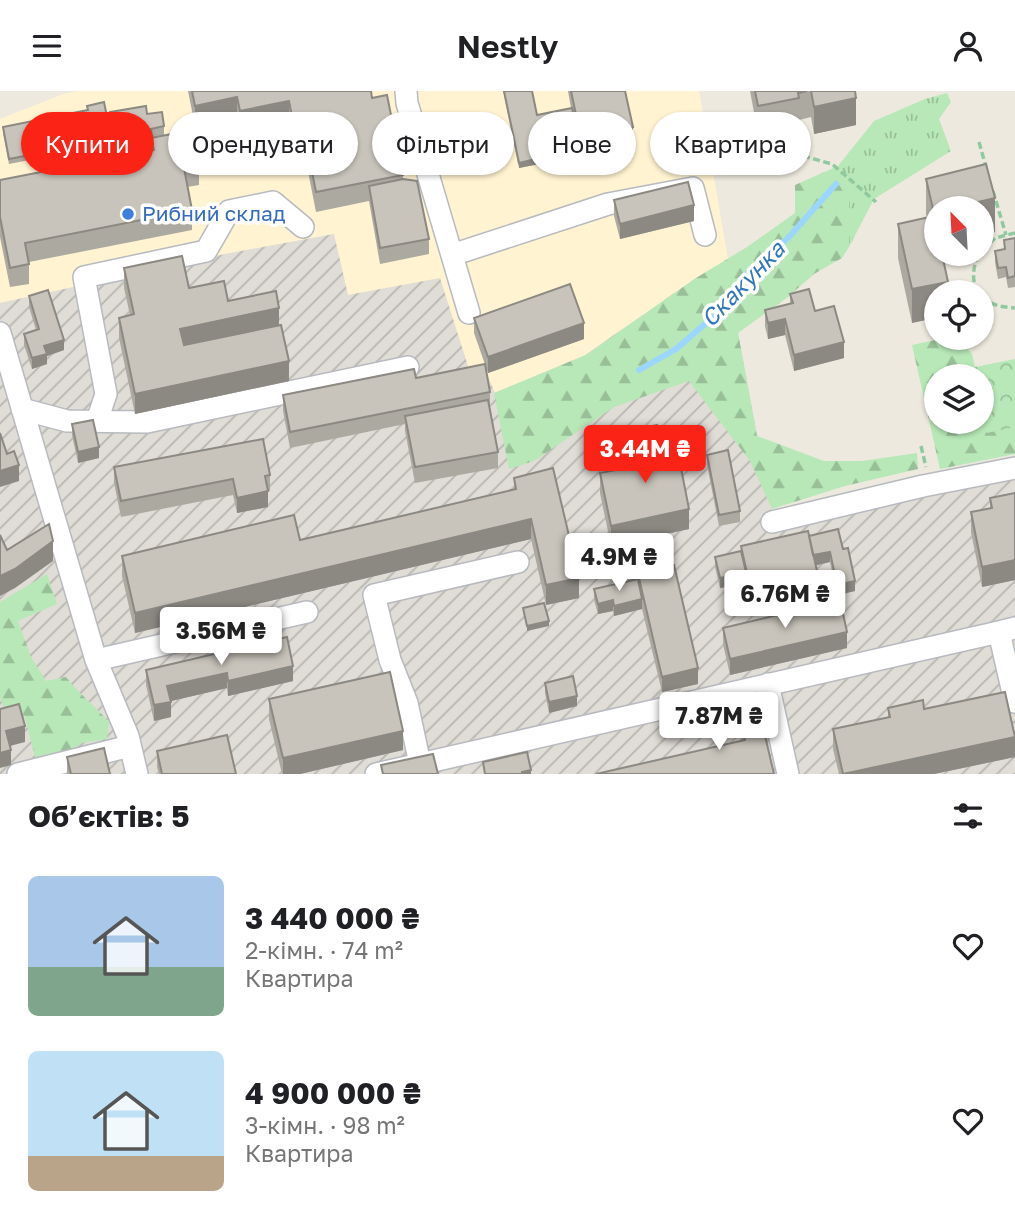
<!DOCTYPE html>
<html lang="uk">
<head>
<meta charset="utf-8">
<style>
	body { margin:0; font-family:"Golos Text",sans-serif; background:#f2f2f2; color:#202124; height:100vh; display:flex; flex-direction:column; font-size:26px; white-space:nowrap }
	* { box-sizing:border-box; margin:0 }
	p { font-size:23px; color:#757577 }
	.icon { flex:none; width:38px; height:38px; fill:none; stroke:currentColor; stroke-width:2; stroke-linecap:round; stroke-linejoin:round }
	.map { position:relative; height:683px; overflow:hidden }
	.side { display:flex; flex-direction:column; background:#fff; flex:1 }
	.side>* { flex:none }
	.banner { position:absolute; left:21px; top:21px; width:973px; height:63px; display:flex; gap:14px }
	.needle { width:46px; rotate:336deg }
	.tools { position:absolute; left:924px; top:105px; display:grid; gap:14px }
	.tools a { display:grid; place-items:center; width:70px; height:70px; border-radius:50%; background:#fff; box-shadow:0 2px 5px #0004; font-size:35px }
	.price { position:absolute; translate:-50% -60px; padding:0 16px; border-radius:7px; background:#fff; color:#222; font-size:23px; line-height:46px; filter:drop-shadow(0 2px 4px #0008) }
	.price::after { content:''; position:absolute; left:50%; top:42px; width:21px; height:16px; margin-left:-10px; background:inherit; clip-path:polygon(0 0,100% 0,50% 100%) }
	.price.current { background:#fb2316; color:#fff }
	ul { padding:0; list-style:none }
	li { display:flex; align-items:center; gap:21px; height:175px; padding:0 28px }
	li span { display:grid; place-items:center; flex:none; width:196px; height:140px; border-radius:10px; color:#555 }
	li>.icon { margin-inline-start:auto }
	span .icon { width:84px; height:84px; fill:#fffc; stroke-width:1 }
	li b { font-size:30px }
	h2 { display:flex; justify-content:space-between; align-items:center; height:84px; padding:0 28px; font-size:30px }
	.pill { padding:0 24px; border-radius:32px; background:#fff; box-shadow:0 2px 5px #0004; font-size:24px; line-height:63px }
	.pill.current { background:#fb2316; color:#fff }
	header { display:flex; justify-content:space-between; align-items:center; height:91px; padding:0 28px; background:#fff; font-size:32px; font-weight:600 }
	.map>svg:first-child { display:block }
</style>
</head>
<body>
<header><svg class="icon" aria-label="menu" viewBox="0 0 24 24"><path d="M4 6h16M4 12h16M4 18h16"/></svg>Nestly<svg class="icon" aria-label="person" viewBox="0 0 24 24"><circle cx="12" cy="8" r="4"/><path d="M4 21q1-7 8-7t8 7"/></svg></header>
<div class="map">
<svg width="1015" height="683" viewBox="0 0 1015 683">
	<defs>
		<pattern id="industrial-furrows" width="10" height="10" patternUnits="userSpaceOnUse" patternTransform="scale(1.75)"><rect width="10" height="10" fill="#e0dcd6"/><path d="M-1 1l2-2M0 10L10 0M9 11l2-2" fill="none" stroke="#b8b6b1"/></pattern>
		<pattern id="grass-tufts" width="24" height="20" patternUnits="userSpaceOnUse" patternTransform="scale(1.75)"><rect width="24" height="20" fill="#b8e8b7"/><path d="M3 7l-1-3M5 7V3M7 7l1-3M15 17l-1-3M17 17v-4M19 17l1-3" fill="none" stroke="#98bf98"/></pattern>
		<pattern id="forest-firs" width="22" height="20" patternUnits="userSpaceOnUse" patternTransform="scale(1.75)"><rect width="22" height="20" fill="#b8e8b7"/><path d="M5 1l3.5 6h-7zM16 11l3.5 6h-7z" fill="#98bf98"/></pattern>
		<pattern id="park-crowns" width="20" height="18" patternUnits="userSpaceOnUse" patternTransform="scale(1.75)"><rect width="20" height="18" fill="#b8e8b7"/><path d="M2 6a3 3 0 1 1 6 0M12 15a3 3 0 1 1 6 0" fill="none" stroke="#98bf98"/></pattern>
	</defs>
	<rect width="100%" height="100%" fill="#ede9de"/>
	<path fill="#fff3d1" d="M78 0H699L728 168 696 187 585 265 494 302 469 278 348 204 333 143 225 163 0 212V28L63 3Z"/>
	<path fill="url(#industrial-furrows)" d="M334 143 348 204 440 187 469 278 488 286 495 302 585 264 696 187 738 242 773 429 1015 374V683H0V212L225 163Z"/>
	<path fill="url(#grass-tufts)" d="M947 2 951 11 939 28 951 60 874 108 849 156V96L838 75 874 30 925 8Z"/>
	<path fill="url(#forest-firs)" d="M838 75 849 96V156L842 167 814 183 788 206 738 242 757 345 824 370H862L917 362 918 378 845 395 772 418 750 370 689 290 614 316 534 370 509 378 494 302 586 264 696 187 747 156 795 122V94Z
		M945 247H958L972 263 977 285H936V331H982V309L987 341 1015 336V363L940 378 912 254Z
		M47 483 57 513 18 530 31 566 46 590 66 586C78 602 95 615 109 631L107 648 82 652 64 665 35 666 24 623H6L0 606V511Z"/>
	<path fill="url(#park-crowns)" d="M1015 268V336L987 342 982 312V285H977L975 276Z"/>
	<g fill="none" stroke-linecap="round" stroke-linejoin="round">
		<path stroke="#9cd6ff" stroke-width="6" d="M639 279 676 258 713 226 751 178 788 147 836 93"/>
		<defs>
			<path id="minor" d="M406 0 407 12 469 222
				M452 164 608 113 693 97 705 144
				M0 242 96 569
				M22 318 67 330 147 331 408 276
				M97 330 106 303 84 186 206 160 229 120 273 111 303 136
				M772 431 923 395 1015 377
				M1015 537 999 541 1015 611
				M768 593 788 683
				M420 673 407 612 390 569 374 504 518 471
				M18 683 130 655
				M137 683 128 645 96 569 307 521
				M376 683 999 541"/>
		</defs>
		<use href="#minor" stroke="#b7babf" stroke-width="24"/>
		<path stroke="#90c99f" stroke-width="3.5" stroke-dasharray="7 3.5" stroke-linecap="butt" d="M979 51 986 76
			M803 65 832 73 876 111
			M993 100 1006 144
			M982 159 995 147 1015 142
			M978 201C971 189 973 175 979 163
			M982 206C992 215 1003 216 1015 217
			M921 355 926 376"/>
		<use href="#minor" stroke="#fff" stroke-width="21"/>
	</g>
	<path fill="#aca9a1" d="M188 0H371L372 7 403 84V88L429 148V163L380 173 369 110 316 121 305 65 296 66 289 30 240 40 237 26 195 35Z
		M503 0H532L537 24 571 17 568 0H625L633 51 581 63 576 42 540 50 544 72 519 77Z
		M750 0H855L856 34 814 43 811 26 799 29V34L758 43Z
		M87 15 108 31V37L95 39 101 69 151 59V58L115 63 110 31V21L147 23 164 35V44L199 74V94L187 96 192 119V139L29 171V193L10 196 0 146V89L53 79 50 65 9 73 3 42V36L87 19Z
		M926 88 995 141 936 117V163L948 201 912 232 898 167V133L927 127 926 122Z
		M614 109 694 130 620 148 614 125Z
		M1015 147V196L1008 197 1006 186 998 188 995 171V160L1004 158V149Z
		M124 177 228 210 279 235 289 290 135 323 119 247V227L130 224 124 197Z
		M790 203 815 220 844 267 794 280 785 244 768 248 765 235V219L790 213Z
		M29 205 64 259 47 265V273L32 278 24 254V243L36 239 29 216Z
		M474 227 584 248 488 282 474 242Z
		M416 287 490 301V316L498 361V377L415 392 405 340V333L290 357 283 320V304Z
		M72 333 99 367 78 372 72 344Z
		M640 338 665 370 689 438 611 455 600 402V382L643 373 640 358Z
		M707 364 740 420V431L719 435 707 374Z
		M114 376 270 384V400H268V416L237 422 233 404 121 426 114 392Z
		M514 387 579 507 546 514 531 448 135 542 122 485V465L300 449 514 398Z
		M1015 402V489L982 496 971 441V421L990 417V407Z
		M809 445 843 458 855 500 837 504 830 471 815 475 817 496 750 511 746 492 720 497 715 476V466L741 460V455Z
		M638 483 698 593 662 601 642 518 614 525 613 520 598 523 594 509V498L638 488Z
		M723 537 847 557 730 584 723 553Z
		M287 546 293 590 228 605 227 597 171 610V626L154 630 146 594V579Z
		M545 592 577 615 549 622 545 602Z
		M736 607 774 683 741 650 736 627Z
		M269 608 403 659 300 683H282L269 628Z
		M888 617 924 618 1015 666 934 683H839L833 658V638L888 627Z
		M157 660 236 683H159L157 676Z
		M67 666 110 683H67Z"/>
	<path fill="#8c8983" d="M237 6V26L195 35V15Z
		M856 7V34L814 43V16Z
		M289 10V30L240 40V20Z
		M633 36V51L581 63V47Z
		M577 37V42L539 50V45Z
		M544 66V72L519 77V72Z
		M995 107V141L982 144V117H953Z
		M694 114V130L620 148V133Z
		M948 191V201H936V227L912 232V198Z
		M279 217V237L180 258V238Z
		M785 228V244L768 248V232Z
		M584 232V248L488 282V266Z
		M64 249V259L47 265V273L32 278V267L44 255Z
		M844 251V267L794 280V264Z
		M289 270V290L135 323V303Z
		M99 356V367L78 372V361Z
		M19 374V390L0 396V380Z
		M268 400V416L237 422V407Z
		M689 418V438L611 455V435Z
		M531 428V448L135 542V522Z
		M53 450V470L15 497 0 505V485Z
		M830 461V471L812 475V465Z
		M1015 469V489L982 496V476Z
		M817 480V496L750 511V495Z
		M746 481V492L720 497V487Z
		M579 487V507L546 514V494Z
		M855 490V500L837 504V494Z
		M642 508V518L614 525V515Z
		M613 509V520L598 523V513Z
		M549 530V535L527 540V535Z
		M847 541V557L730 584V568Z
		M293 575V590L228 605V590Z
		M698 577V593L662 601V586Z
		M227 582V597L167 611V595Z
		M577 605V615L549 622V611Z
		M171 611V626L154 630V614Z
		M25 635V651L6 656V640Z
		M403 640V659L300 683H283V667Z
		M1015 646V666L934 683H843Z
		M11 659V674L0 677V662Z
		M531 679V683H522V681Z"/>
	<path fill="#c8c4bb" stroke="#8c8983" stroke-width="2" d="M192 0H371L372 7 387 4 403 84 316 101 305 45 296 46 289 10 240 20 237 6 195 15Z
		M504 0H532L537 24 572 17 577 37 539 45 544 66 519 72Z
		M571 0H625L633 36 581 47Z
		M755 0H807L798 2 799 7 758 15Z
		M811 0H855L856 7 814 16Z
		M104 11 108 31 94 34 101 67 54 77 50 60 9 68 3 36 88 19 87 15Z
		M146 15 147 23 162 21 164 35 151 38 152 47 115 53 110 21Z
		M192 39 199 74 184 77 192 119 25 152 29 173 10 177 0 126V89L154 59 151 47Z
		M986 73 995 107 953 117H936V122H934L926 88Z
		M403 88 417 90 429 148 380 157 369 95Z
		M688 91 694 114 620 133 614 109Z
		M934 125 936 135V163H942L948 191 912 198 898 133Z
		M1015 147V185L1008 187 1006 176 998 177 995 160 1005 158 1004 149Z
		M182 165 189 197 224 190 228 210 276 200 279 217 180 238 184 254 281 234 289 270 135 303 119 227 134 223 124 177Z
		M570 193 584 232 488 266 474 227Z
		M809 198 815 220 834 215 844 251 794 264 785 228 768 232 765 219 793 212 790 203Z
		M48 199 64 249 44 255 47 263 32 267 24 243 39 238 29 205Z
		M485 273 490 301 290 341 283 304 414 278 416 287Z
		M488 309 498 361 415 376 405 325Z
		M93 329 99 356 78 361 72 333Z
		M657 334 665 370 679 367 689 418 611 435 600 382 647 373 640 338Z
		M0 342 7 363 14 360 19 374 0 380Z
		M263 348 270 384 265 385 268 400 237 407 233 388 121 410 114 376Z
		M728 359 740 420 719 424 707 364Z
		M553 377 579 487 546 494 531 428 135 522 122 465 294 424 300 449 516 398 514 387Z
		M1015 402V469L982 476 971 421 992 417 990 407Z
		M49 433 53 450 15 478 0 485V444L7 459Z
		M838 438 843 458 848 457 855 490 837 494 830 461 813 464 809 445Z
		M808 440 817 480 750 495 741 455Z
		M741 460 746 481 720 487 715 466Z
		M674 474 698 577 662 586 638 483Z
		M638 488 642 508 614 515 613 509 598 513 594 498Z
		M840 509 847 541 730 568 723 537Z
		M544 512 549 530 527 535 523 517Z
		M287 546 293 575 228 590 227 582 167 595 171 611 154 614 146 579Z
		M390 581 403 640 283 667 269 608Z
		M573 585 577 605 549 611 545 592Z
		M1005 601 1015 646 843 683 833 638 890 626 888 617 923 609 924 618Z
		M755 602 774 683H596L745 649 736 607Z
		M19 613 25 635 6 640 11 659 0 662V618Z
		M227 644 236 683H162L157 660Z
		M104 657 110 683H71L67 666Z
		M527 661 531 679 522 681V683H485L483 671Z
		M433 663 438 683H383L381 674Z"/>
	<circle fill="#3f7fe0" stroke="#fff" stroke-width="2.5" cx="128" cy="123" r="7"/>
	<g text-anchor="middle" stroke-width="7" stroke-linejoin="round" paint-order="stroke">
		<g font-size="21" fill="#366cbe" stroke="#fff" text-anchor="start">
			<text x="142" y="130">Рибний склад</text>
		</g>
		<g font-size="23" font-style="italic" fill="#3076bb" stroke="#fff">
			<text transform="translate(743 193) rotate(-46)" y="8">Скакунка</text>
		</g>
	</g>
</svg>
<div class="tools">
<a><svg class="needle" viewBox="-14 -14 28 28"><path d="M0-13l5 13h-10z" fill="#e53935"/><path d="M0 13l5-13h-10z" fill="#757577"/></svg></a>
<a><svg class="icon" aria-label="locate" viewBox="0 0 24 24"><circle cx="12" cy="12" r="6"/><path d="M12 2v4M12 18v4M2 12h4M18 12h4"/></svg></a>
<a><svg class="icon" aria-label="layers" viewBox="0 0 24 24"><path d="M12 4l9 5-9 5-9-5zM3 14l9 5 9-5"/></svg></a>
</div>
<b class="price current" style="left:645px;top:394px">3.44M ₴</b>
<b class="price" style="left:619px;top:502px">4.9M ₴</b>
<b class="price" style="left:785px;top:539px">6.76M ₴</b>
<b class="price" style="left:221px;top:576px">3.56M ₴</b>
<b class="price" style="left:719px;top:661px">7.87M ₴</b>
<div class="banner">
<a class="pill current">Купити</a>
<a class="pill">Орендувати</a>
<a class="pill">Фільтри</a>
<a class="pill">Нове</a>
<a class="pill">Квартира</a>
</div>
</div>
<section class="side">
<h2>Об’єктів: 5<svg class="icon" aria-label="filters" viewBox="0 0 24 24"><path d="M4 7h16M4 17h16"/><circle cx="9" cy="7" r="2"/><circle cx="15" cy="17" r="2"/></svg></h2>
<ul>
<li><span style="background:linear-gradient(#a9c7e8 65%,#7fa58c 0)"><svg class="icon" aria-label="home" viewBox="0 0 24 24"><path d="M3 11l9-7 9 7M6 9v11h12V9"/></svg></span><div><b>3 440 000 ₴</b><p>2-кімн. · 74 m²</p><p>Квартира</p></div><svg class="icon" aria-label="heart" viewBox="0 0 24 24"><path d="M12 20l-8-8c-3-5 5-10 8-4 3-6 11-1 8 4z"/></svg></li>
<li><span style="background:linear-gradient(#bfe0f5 75%,#b9a48a 0)"><svg class="icon" aria-label="home" viewBox="0 0 24 24"><path d="M3 11l9-7 9 7M6 9v11h12V9"/></svg></span><div><b>4 900 000 ₴</b><p>3-кімн. · 98 m²</p><p>Квартира</p></div><svg class="icon" aria-label="heart" viewBox="0 0 24 24"><path d="M12 20l-8-8c-3-5 5-10 8-4 3-6 11-1 8 4z"/></svg></li>
</ul>
</section>
</body>
</html>
